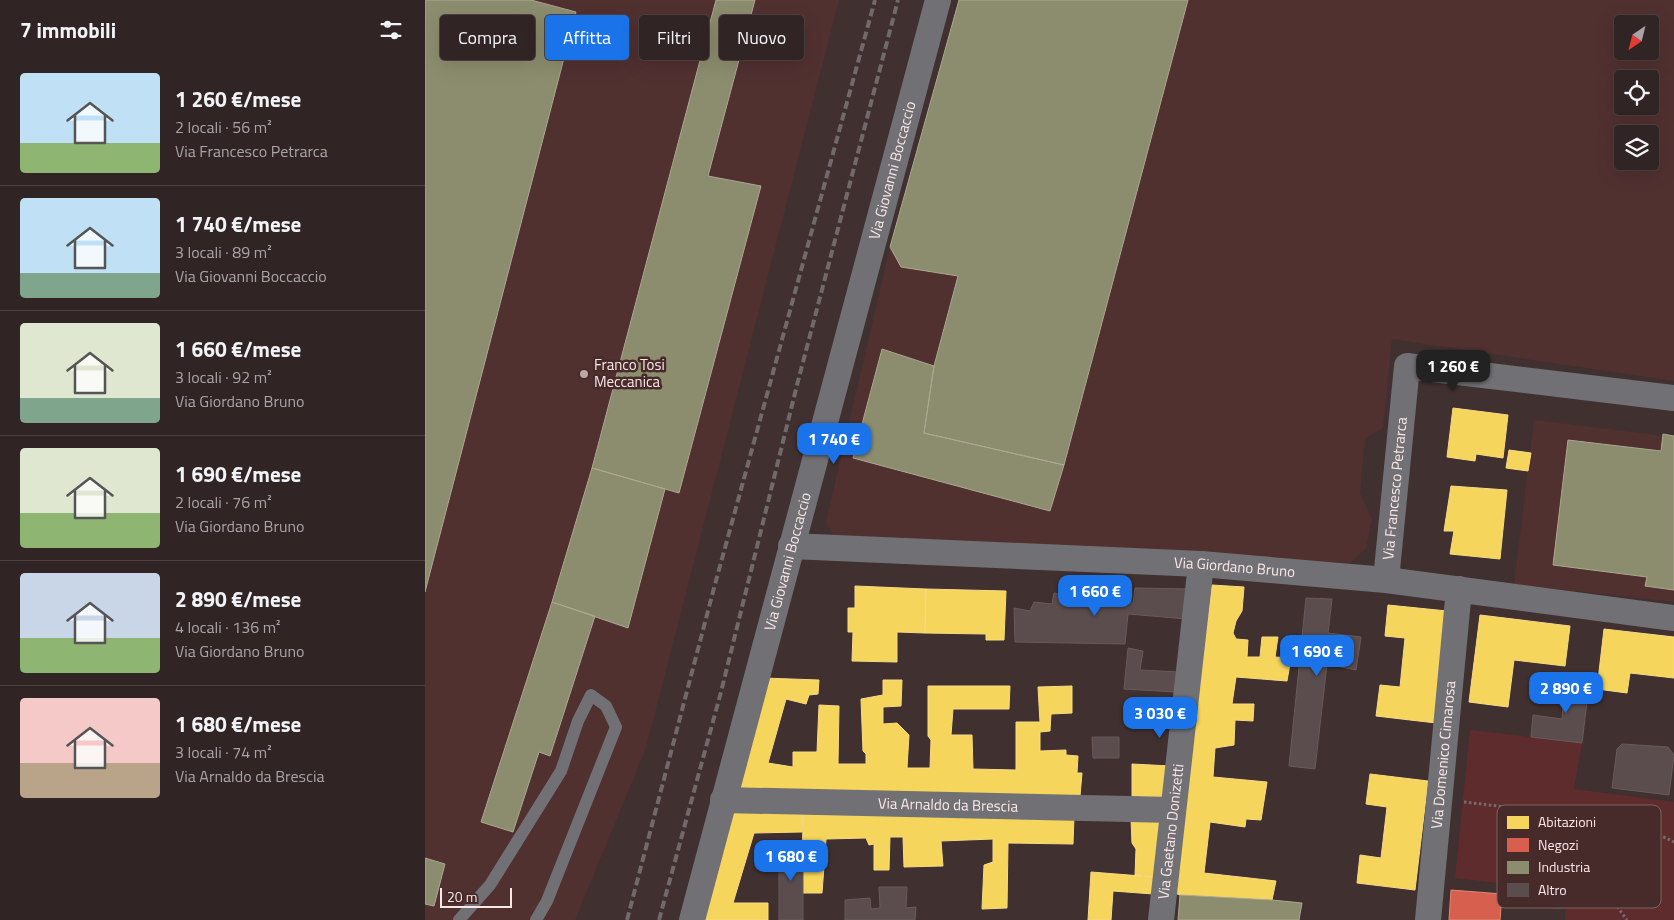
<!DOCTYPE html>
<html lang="it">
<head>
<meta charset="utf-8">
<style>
	body { margin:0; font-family:"Titillium Web",sans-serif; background:#3d3031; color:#f1f3f6; height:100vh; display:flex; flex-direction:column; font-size:19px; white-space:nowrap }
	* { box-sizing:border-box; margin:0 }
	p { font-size:16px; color:#a8a4a6 }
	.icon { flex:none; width:28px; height:28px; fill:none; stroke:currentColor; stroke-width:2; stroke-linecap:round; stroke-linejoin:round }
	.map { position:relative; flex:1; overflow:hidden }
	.side { display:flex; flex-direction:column; background:#312424; width:425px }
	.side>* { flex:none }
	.hud { position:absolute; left:15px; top:15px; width:475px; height:45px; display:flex; gap:10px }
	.needle { width:32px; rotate:215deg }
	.controls { position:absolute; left:1189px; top:15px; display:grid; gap:10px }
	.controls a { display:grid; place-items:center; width:45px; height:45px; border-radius:5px; background:#312424; box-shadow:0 5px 20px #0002,0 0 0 1px #4c4141; font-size:25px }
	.scale { position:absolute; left:15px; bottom:12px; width:72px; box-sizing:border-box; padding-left:5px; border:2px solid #fbe7e6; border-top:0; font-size:14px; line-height:18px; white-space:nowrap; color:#fbe7e6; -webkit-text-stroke:4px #472a2a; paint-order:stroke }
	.price { position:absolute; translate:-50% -42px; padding:0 11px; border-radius:10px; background:#1a73e8; color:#fff; font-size:16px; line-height:32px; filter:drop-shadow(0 1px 2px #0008) }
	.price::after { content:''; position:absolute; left:50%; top:30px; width:15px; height:11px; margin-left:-8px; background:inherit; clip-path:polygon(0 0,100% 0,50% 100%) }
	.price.current { background:#222; color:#fff }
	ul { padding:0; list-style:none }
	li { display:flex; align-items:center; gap:15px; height:125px; padding:0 20px }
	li+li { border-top:1px solid #4c4141 }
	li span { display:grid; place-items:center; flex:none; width:140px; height:100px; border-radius:5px; color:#555 }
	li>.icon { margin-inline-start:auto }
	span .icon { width:60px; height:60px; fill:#fffc; stroke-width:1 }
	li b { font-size:21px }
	h2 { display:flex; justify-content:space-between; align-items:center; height:60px; padding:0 20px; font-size:21px }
	.tag { padding:0 18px; border-radius:5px; background:#312424; box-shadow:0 5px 20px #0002,0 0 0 1px #4c4141; font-size:18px; line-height:45px }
	.tag.current { background:#1a73e8; color:#fff }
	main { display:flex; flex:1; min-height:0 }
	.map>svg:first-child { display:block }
</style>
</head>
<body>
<main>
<section class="side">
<h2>7 immobili<svg class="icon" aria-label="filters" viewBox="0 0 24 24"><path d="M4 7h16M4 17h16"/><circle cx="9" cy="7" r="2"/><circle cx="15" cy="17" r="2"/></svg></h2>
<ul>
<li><span style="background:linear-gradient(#bfe0f5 70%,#8fb573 0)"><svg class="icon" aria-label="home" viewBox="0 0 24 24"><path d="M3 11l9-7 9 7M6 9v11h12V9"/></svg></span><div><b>1 260 €/mese</b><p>2 locali · 56 m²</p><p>Via Francesco Petrarca</p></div></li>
<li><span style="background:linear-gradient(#bfe0f5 75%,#7fa58c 0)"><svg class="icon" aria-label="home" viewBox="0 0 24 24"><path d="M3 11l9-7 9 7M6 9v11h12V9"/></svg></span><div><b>1 740 €/mese</b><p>3 locali · 89 m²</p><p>Via Giovanni Boccaccio</p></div></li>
<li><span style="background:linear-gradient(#dfe7d0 75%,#7fa58c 0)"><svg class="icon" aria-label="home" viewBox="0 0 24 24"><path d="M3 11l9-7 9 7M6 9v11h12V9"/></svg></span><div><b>1 660 €/mese</b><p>3 locali · 92 m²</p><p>Via Giordano Bruno</p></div></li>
<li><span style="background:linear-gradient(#dfe7d0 65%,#8fb573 0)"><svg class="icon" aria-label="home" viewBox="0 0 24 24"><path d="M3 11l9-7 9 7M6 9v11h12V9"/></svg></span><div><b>1 690 €/mese</b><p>2 locali · 76 m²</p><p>Via Giordano Bruno</p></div></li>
<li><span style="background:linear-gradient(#c9d6e8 65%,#8fb573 0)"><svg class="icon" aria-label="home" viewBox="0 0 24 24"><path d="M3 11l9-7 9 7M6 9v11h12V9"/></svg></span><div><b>2 890 €/mese</b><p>4 locali · 136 m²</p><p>Via Giordano Bruno</p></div></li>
<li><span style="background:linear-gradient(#f6c9c9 65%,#b9a48a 0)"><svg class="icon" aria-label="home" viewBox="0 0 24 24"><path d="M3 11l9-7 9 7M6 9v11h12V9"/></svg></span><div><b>1 680 €/mese</b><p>3 locali · 74 m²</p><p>Via Arnaldo da Brescia</p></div></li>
</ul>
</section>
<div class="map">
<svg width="1249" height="920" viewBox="0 0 1249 920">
	<rect width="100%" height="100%" fill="#413030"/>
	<path fill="#513030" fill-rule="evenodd" d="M0 0H414L221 748 150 920H0Z
		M534 0H1249V381L967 339 958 428 940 438 935 493 947 519 941 548 925 563 411 540 401 522 465 247ZM1198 24H1225V51H1198ZM1198 79H1225V106H1198ZM1198 134H1225V161H1198Z
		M1109 420 1249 437V602L1089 584Z"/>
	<path fill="#5f2c2d" d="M1045 730 1157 743 1149 789 1249 802V920H1140L1142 891 1030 878Z"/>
	<path fill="#f6d55c" stroke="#f8da85" d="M1028 408 1083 415 1078 458 1051 454 1050 461 1022 457Z
		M1084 450 1106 453 1103 471 1081 468Z
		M1026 486 1082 490 1075 559 1025 554 1029 531H1019Z
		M787 585 819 587 817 611 811 621 808 633 811 639 823 640 822 657H835L837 637H853L850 657 866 658 862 681 811 677 807 704H829L828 721 810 720 809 745 790 748 788 777 842 782 836 820 821 819 820 827 785 822 779 873 851 881 847 900 755 895 750 893Z
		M430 586 501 589 500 633 472 632V662L427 661 428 632H423V608H430Z
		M501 589 581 591 579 640H561V634L500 633Z
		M963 605 1022 611 1011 723 951 716 955 685 975 687 980 638 960 636Z
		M1055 615 1145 626 1140 666 1089 660 1083 707 1044 702Z
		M1179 629 1249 637V678L1205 673 1202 693 1172 689Z
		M338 678 394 680 393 694 384 695 381 704 361 699 343 763 368 767V752H392L394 705 414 706 413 764H441V754L438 751 436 699 458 695V680H477L476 706 458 707V724L472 723 484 735 482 768H505L506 740 503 736V686H585L584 709H528L526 735H547L548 769 591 770V722H615L613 687 647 686V713L626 714 625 731 615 732V751L641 750V755L653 756 652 773H657L655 796 309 788Z
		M707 764 746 766 740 797 707 796Z
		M945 774 1003 781 990 890 932 883 935 855 956 858 962 807 941 804Z
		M307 808 378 810 377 832 329 833 308 903H343V920H276Z
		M378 810 649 816 648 844 583 843 582 908 557 909 559 865 568 862V839L516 841 518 866 479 867 478 837H465L464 870H449V844L444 845 441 838 401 839 397 893H377Z
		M706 819H738L729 877 710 875 711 849 707 843Z
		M666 872 729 877 728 894 688 891 686 920H663Z"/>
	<path fill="#d6604d" stroke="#e1887b" d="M1026 890 1077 894 1075 920H1024Z"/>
	<path fill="#8c8c6e" stroke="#ada792" d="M0 0H106L151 12 0 592Z
		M291 0H330L283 176 336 186 254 493 167 468Z
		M534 0H763L639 465 499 433 509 366 533 276 476 267 465 247Z
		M457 349 509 366 499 433 639 465 625 511 428 458Z
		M1238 434 1249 436V590L1220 586 1222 577 1128 565 1143 440 1236 451Z
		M167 468 240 489 203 628 127 602Z
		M127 602 170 616 125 756 114 752 88 832 56 822Z
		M0 858 20 864 9 906 0 904Z
		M755 895 847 900 877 903 874 920H753Z"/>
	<path fill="#5b4d4d" stroke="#695b5a" d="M710 588 765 589 762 619 703 614 700 644 590 642 589 608 605 611 609 602 627 604 629 593 708 603Z
		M881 598 907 599 903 633 936 637 931 670 902 664 890 769 864 766Z
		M703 648 718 651 715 670 755 672 750 692 699 689Z
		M1141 673 1165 677 1157 743 1106 737 1108 715 1137 719Z
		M667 737H694V758H668Z
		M1197 744 1243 747 1249 755 1244 795 1187 788 1192 749Z
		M354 843H378V920H354Z
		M454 887H482L481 908 491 907 490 920H420V900L445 898 446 909 455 908Z
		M1117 889 1137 890 1136 908 1115 907Z"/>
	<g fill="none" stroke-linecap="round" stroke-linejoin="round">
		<path stroke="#716c6d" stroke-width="3" stroke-dasharray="2.5 2.5" stroke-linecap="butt" d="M1039 802 1081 807 1144 842 1202 920
			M1120 829 1192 814 1249 842"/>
		<path stroke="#717175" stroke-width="12" d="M34 920 65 885 136 771 153 721 166 695 181 706 191 727 122 901 111 920"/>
		<g stroke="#717175" stroke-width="26">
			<path id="s1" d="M366 546 776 564 961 580 1249 618"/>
			<path id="s2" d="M961 580 982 366 1249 398"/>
			<path id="s3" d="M298 800 748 810"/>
			<path id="s4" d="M267 920 513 0"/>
			<path id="s5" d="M736 920 776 564"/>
			<path id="s6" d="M1003 920 1034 589"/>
		</g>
		<path stroke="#716a6a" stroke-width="4" stroke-dasharray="8 4" stroke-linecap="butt" d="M202 920 289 588 450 0
			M234 920 296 692 372 385 473 0"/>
	</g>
	<circle fill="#baa7a6" stroke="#472a2a" stroke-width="2" cx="159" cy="374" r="5"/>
	<g text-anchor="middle" stroke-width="5" stroke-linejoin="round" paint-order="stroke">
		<g font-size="15" fill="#fbe7e6" stroke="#472a2a">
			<text dy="5" stroke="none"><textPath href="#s4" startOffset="776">Via Giovanni Boccaccio</textPath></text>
			<text dy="5" stroke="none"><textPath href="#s2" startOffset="92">Via Francesco Petrarca</textPath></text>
			<text dy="5" stroke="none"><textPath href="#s4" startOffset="371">Via Giovanni Boccaccio</textPath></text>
			<text dy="5" stroke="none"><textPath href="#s1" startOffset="444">Via Giordano Bruno</textPath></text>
			<text dy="5" stroke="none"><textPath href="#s6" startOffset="166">Via Domenico Cimarosa</textPath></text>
			<text dy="5" stroke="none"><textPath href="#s3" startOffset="225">Via Arnaldo da Brescia</textPath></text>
			<text dy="5" stroke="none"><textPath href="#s5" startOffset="89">Via Gaetano Donizetti</textPath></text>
		</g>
		<g font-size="15" fill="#fbe7e6" stroke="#472a2a" text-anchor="start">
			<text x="169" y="370">Franco Tosi<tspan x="169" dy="17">Meccanica</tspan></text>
		</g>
	</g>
	<rect x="1072" y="805" width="164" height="103" rx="8" fill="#472a2a" stroke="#7d6362" stroke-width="1"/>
	<rect x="1082" y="816" width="22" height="13" fill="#f6d55c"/>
	<rect x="1082" y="838" width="22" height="14" fill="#d6604d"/>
	<rect x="1082" y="861" width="22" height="13" fill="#8c8c6e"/>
	<rect x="1082" y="883" width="22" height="14" fill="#5b4d4d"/>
	<g font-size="14" fill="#fbe7e6">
		<text x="1113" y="827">Abitazioni</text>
		<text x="1113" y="850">Negozi</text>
		<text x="1113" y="872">Industria</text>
		<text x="1113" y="895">Altro</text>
	</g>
</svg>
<div class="controls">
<a><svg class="needle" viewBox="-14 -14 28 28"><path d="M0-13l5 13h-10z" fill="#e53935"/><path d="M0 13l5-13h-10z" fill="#a8a4a6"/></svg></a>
<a><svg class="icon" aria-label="locate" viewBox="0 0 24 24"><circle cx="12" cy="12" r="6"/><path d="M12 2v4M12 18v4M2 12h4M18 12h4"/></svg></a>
<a><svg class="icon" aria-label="layers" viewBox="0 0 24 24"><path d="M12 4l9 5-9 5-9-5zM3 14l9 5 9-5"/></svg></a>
</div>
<div class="scale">20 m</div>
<b class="price current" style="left:1028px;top:392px">1 260 €</b>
<b class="price" style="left:409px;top:465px">1 740 €</b>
<b class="price" style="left:670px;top:617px">1 660 €</b>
<b class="price" style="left:892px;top:677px">1 690 €</b>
<b class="price" style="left:1141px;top:714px">2 890 €</b>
<b class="price" style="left:735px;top:739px">3 030 €</b>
<b class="price" style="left:366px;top:882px">1 680 €</b>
<div class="hud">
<a class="tag">Compra</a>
<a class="tag current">Affitta</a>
<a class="tag">Filtri</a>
<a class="tag">Nuovo</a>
</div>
</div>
</main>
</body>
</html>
